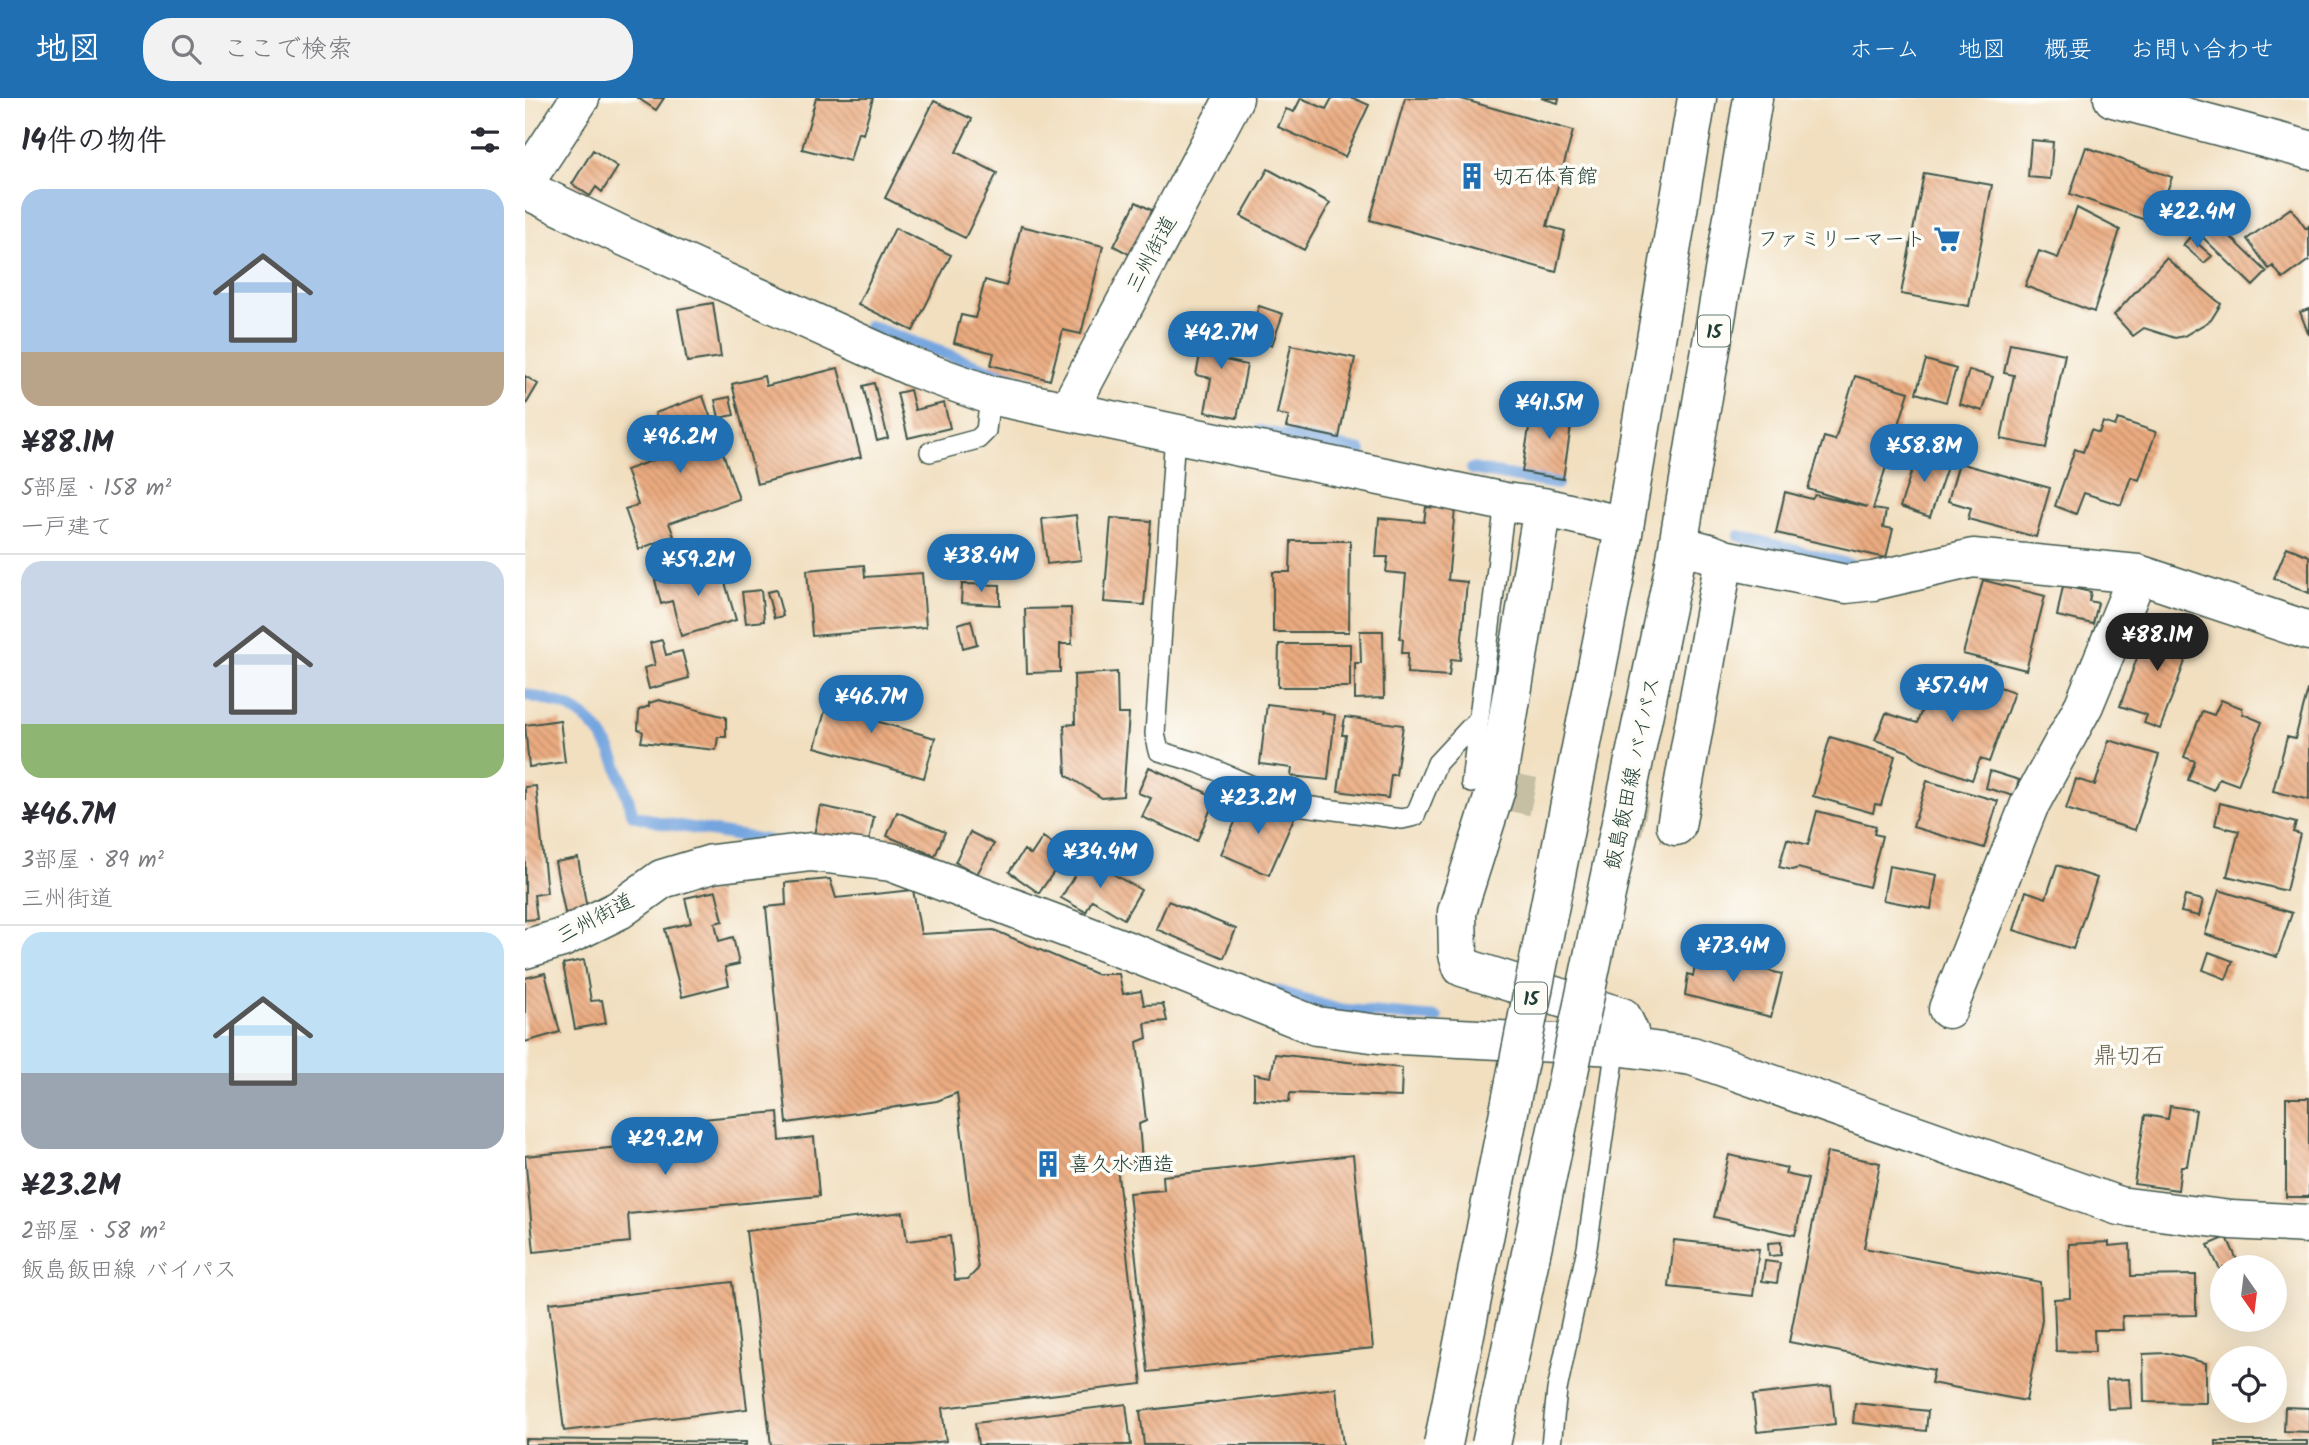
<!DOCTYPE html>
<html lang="ja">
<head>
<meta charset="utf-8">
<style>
	body { margin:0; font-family:Kalam,"Klee One",sans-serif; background:#f2f2f3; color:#2b2b33; height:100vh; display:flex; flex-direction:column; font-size:26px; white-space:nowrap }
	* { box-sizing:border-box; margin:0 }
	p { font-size:23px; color:#7c7c81 }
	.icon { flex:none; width:38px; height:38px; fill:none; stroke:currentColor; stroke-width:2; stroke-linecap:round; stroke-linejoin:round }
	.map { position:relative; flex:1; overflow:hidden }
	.sheet { display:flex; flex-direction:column; background:#fff; width:525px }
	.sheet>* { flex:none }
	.needle { width:46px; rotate:166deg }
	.buttons { position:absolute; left:1685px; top:1157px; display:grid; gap:14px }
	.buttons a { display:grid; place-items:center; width:77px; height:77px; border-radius:50%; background:#fff; box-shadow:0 7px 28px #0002; font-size:35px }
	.price { position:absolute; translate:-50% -60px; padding:0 16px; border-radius:24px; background:#1f6fb2; color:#fff; font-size:23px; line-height:46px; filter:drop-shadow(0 2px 4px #0008) }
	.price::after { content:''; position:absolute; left:50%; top:42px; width:21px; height:16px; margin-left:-10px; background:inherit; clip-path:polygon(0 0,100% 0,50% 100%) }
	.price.current { background:#222; color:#fff }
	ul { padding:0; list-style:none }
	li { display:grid; align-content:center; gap:14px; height:371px; padding:0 21px }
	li+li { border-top:2px solid #e1e1e2 }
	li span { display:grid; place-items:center; height:217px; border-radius:21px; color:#555 }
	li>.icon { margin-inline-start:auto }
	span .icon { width:126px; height:126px; fill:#fffc; stroke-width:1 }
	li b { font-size:30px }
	h2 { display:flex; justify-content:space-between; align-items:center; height:84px; padding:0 21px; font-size:30px }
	header { display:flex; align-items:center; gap:42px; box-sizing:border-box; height:98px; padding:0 35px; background:#1f6fb2; color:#fff }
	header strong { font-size:33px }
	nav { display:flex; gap:38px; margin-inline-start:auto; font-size:24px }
	.search { width:490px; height:63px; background:#f2f2f3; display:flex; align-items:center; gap:18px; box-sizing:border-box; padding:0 24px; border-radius:28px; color:#7c7c81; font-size:26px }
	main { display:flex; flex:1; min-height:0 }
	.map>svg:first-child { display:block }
</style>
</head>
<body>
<header>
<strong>地図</strong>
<div class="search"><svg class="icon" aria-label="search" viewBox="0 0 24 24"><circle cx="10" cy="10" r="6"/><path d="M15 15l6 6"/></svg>ここで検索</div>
<nav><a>ホーム</a><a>地図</a><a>概要</a><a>お問い合わせ</a></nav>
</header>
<main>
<section class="sheet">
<h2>14件の物件<svg class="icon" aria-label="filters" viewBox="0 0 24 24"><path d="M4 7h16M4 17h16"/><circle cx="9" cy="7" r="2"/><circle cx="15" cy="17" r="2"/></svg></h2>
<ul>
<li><span style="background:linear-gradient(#a9c7e8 75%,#b9a48a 0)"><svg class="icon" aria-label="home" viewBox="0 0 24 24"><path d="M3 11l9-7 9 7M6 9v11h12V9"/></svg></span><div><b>¥88.1M</b><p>5部屋 · 158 m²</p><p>一戸建て</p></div></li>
<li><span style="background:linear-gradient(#c9d6e8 75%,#8fb573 0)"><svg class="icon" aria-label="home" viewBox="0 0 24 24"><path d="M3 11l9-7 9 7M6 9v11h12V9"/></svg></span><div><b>¥46.7M</b><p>3部屋 · 89 m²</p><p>三州街道</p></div></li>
<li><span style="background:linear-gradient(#bfe0f5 65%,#9aa5b1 0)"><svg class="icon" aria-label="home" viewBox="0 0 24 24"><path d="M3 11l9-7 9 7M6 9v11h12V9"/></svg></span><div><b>¥23.2M</b><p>2部屋 · 58 m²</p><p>飯島飯田線 バイパス</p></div></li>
</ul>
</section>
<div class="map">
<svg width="1784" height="1347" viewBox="0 0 1784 1347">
	<defs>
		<pattern id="building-back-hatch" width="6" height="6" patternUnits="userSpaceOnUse" patternTransform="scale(1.75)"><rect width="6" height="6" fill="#ebab80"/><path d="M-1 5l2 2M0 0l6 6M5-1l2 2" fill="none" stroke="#be8c6a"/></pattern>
	</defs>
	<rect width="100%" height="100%" fill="#fdfcf7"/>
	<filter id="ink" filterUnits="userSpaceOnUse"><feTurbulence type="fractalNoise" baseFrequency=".0143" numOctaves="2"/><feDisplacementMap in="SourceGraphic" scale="14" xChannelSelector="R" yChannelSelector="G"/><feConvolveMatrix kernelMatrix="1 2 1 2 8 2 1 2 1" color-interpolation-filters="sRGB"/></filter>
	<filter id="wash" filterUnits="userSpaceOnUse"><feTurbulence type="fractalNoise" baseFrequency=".00686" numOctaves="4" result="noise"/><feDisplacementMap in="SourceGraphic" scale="28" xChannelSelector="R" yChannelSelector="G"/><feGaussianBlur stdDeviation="1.57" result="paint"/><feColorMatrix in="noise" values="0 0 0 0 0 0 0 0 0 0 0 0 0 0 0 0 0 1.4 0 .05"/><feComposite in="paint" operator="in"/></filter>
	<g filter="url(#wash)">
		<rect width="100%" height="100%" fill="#f1dfc0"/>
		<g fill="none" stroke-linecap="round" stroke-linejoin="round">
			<path stroke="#74a5df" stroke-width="12" d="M344 228 515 290
				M734 333 836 353
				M947 371 1032 386
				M1214 438 1334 469 1341 467
				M0 596C15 601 34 603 47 611 87 634 95 675 108 717L137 725 244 743
				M748 892 811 911 912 920"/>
		</g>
		<g id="blocks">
			<path fill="url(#building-back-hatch)" d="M113 0H139L131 12Z
				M291 0H348L338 36 333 34 325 63 277 51Z
				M776 0 801 11 807 0H828L844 7 820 59 753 29 761 11 769 14Z
				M880 0H933L1048 33 1022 128 1040 133 1031 174 845 122Z
				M1016 0H1034L1033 5Z
				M409 3 447 21 431 54 472 75 440 140 360 100Z
				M1506 42 1528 44 1525 81 1503 79Z
				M1561 49 1647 79 1633 119 1623 123 1545 96Z
				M68 52 93 69 77 94 71 89 65 98 47 86Z
				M743 71 805 105 779 152 716 118Z
				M1399 75 1467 87 1444 208 1376 196Z
				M611 104 634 116 611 160 589 148Z
				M1552 110 1595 132 1569 214 1500 188 1514 153 1533 160Z
				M1766 110 1781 131 1784 128V162L1758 181 1748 168 1744 171 1722 141Z
				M1681 115 1742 174 1728 188 1667 129Z
				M496 128 578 148 556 236 538 232 525 282 466 267 469 255 429 245 436 217 450 220 460 182 481 188Z
				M370 130 426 157 388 233 333 206Z
				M1665 139 1687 158 1679 165 1658 147Z
				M1641 160 1696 206 1686 222 1659 238 1650 240 1619 230 1608 238 1589 217Z
				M188 205 196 259 162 264 153 211Z
				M734 208 758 216 747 247 723 239Z
				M1784 211V237L1775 214Z
				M682 222 707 226 700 262 722 267 712 320 680 314 686 280 671 277Z
				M1485 245 1540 256 1521 350 1476 341 1489 277 1479 275Z
				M766 247 830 260 814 340 761 329 764 318 752 316Z
				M1401 262 1431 271 1421 304 1391 295Z
				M313 270 336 359 232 386 207 286 239 278 241 288Z
				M1444 272 1468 279 1458 313 1434 306Z
				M0 278 13 286 0 308Z
				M1330 278 1384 294 1348 411 1361 413 1358 429 1368 431 1361 460 1251 435 1260 394 1287 401 1290 397 1342 409 1283 391 1299 339 1310 342Z
				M349 285 363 340 352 343 338 288Z
				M385 292 390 312 419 305 425 330 383 340 372 295Z
				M178 298 214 401 144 425 149 438 114 451 100 411 113 407 101 372 145 356 130 315Z
				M205 299 209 317 194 320 190 302Z
				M1016 303 1049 308 1038 381 997 374 1006 317 1013 318Z
				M1593 321 1631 334 1614 382 1606 379 1596 407 1559 395 1551 416 1530 408 1550 351 1558 354 1566 332 1574 335 1578 324 1590 328Z
				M1393 353 1424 363 1405 419 1375 409Z
				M1434 365 1525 390 1511 439 1443 421 1446 410 1423 403Z
				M901 409 930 411 923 482 942 484 935 562 926 561 924 578 882 575 883 555H877L878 541 875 540 881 476 861 474 863 459H851L854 420 899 424Z
				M551 417 556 462 522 466 517 421Z
				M586 420 626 423 619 507 579 504Z
				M766 443H825L824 534H748V474H765Z
				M1762 449 1784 458V495L1749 480Z
				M194 464 211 522 156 538 147 503 136 506 130 482Z
				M339 467 340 479 397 475 401 529 287 538 282 472Z
				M1458 482 1520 498 1501 572 1438 556Z
				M437 486 475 487V507L436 505Z
				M1538 488 1566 494 1564 503 1573 505 1568 526 1532 518Z
				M236 492 239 523 221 525 217 494Z
				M251 492 258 518 249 520 242 494Z
				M546 510 547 546H535V574L502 575 500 511Z
				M446 522 452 546 438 550 433 526Z
				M1625 523 1669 539 1635 631 1619 625 1622 617 1595 608Z
				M835 533H858L859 600 830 601V565H836Z
				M137 542 141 557 157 553 164 580 124 591 119 570 130 567 125 545Z
				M754 546H825V589H753Z
				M1412 570 1425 575 1430 573 1489 594 1464 664 1455 661 1447 682 1395 663 1384 654 1350 642 1361 615 1392 625Z
				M592 574 593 616H604L598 698 577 700 541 677 539 627 550 626 549 577Z
				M322 584 352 593 344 621 410 640 399 680 290 649 305 595 318 599Z
				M1783 592H1784V702L1748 693 1762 639 1770 641Z
				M134 602 201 619V639H193L191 652 116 644 118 634 113 631 114 612 124 608V605Z
				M1696 602 1717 610 1718 616 1737 624 1713 687 1694 680 1689 692 1663 682 1670 663 1659 659 1677 613 1689 617Z
				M742 606 798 613 797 615 810 617 803 682 766 678 767 670 735 666Z
				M820 619 878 627 871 677H866L863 700 813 693 821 637H817Z
				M35 622 40 664 4 669 0 627Z
				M1305 639 1370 658 1356 707 1350 706 1348 715 1288 698Z
				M1584 642 1634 657 1610 732 1541 711 1551 681 1570 687Z
				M624 669 691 699 672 743 617 719 626 700 613 695Z
				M1465 673 1494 682 1489 698 1461 690Z
				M1402 683 1473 703 1459 750 1388 729Z
				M11 688 22 795 9 797 12 821 0 822V689Z
				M721 699 769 720 744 777 696 756Z
				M1695 705 1771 725 1768 734 1775 736 1761 793 1702 778 1714 733 1690 727Z
				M295 708 349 719 343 747 289 737Z
				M1292 713 1351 728 1349 736 1357 738 1344 789 1273 770 1267 772 1254 769 1262 741 1283 747Z
				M372 714 420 734 410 758 362 738Z
				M445 734 469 746 452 776 430 764Z
				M518 739 542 755 514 795 484 774 499 752 506 757Z
				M53 760 62 811 40 815 30 764Z
				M560 760 616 792 599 821 567 802 561 814 536 800Z
				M1532 767 1572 780 1548 851 1489 832 1501 793 1521 800Z
				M1364 768 1412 777 1406 811 1358 802Z
				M305 781 311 800 388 792 396 836 469 832 571 876H594L598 896 616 893 619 907 638 906 642 923 620 925 622 940 612 944 621 1023 614 1026 617 1063 592 1069 617 1286 417 1310 421 1343 386 1347H246L221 1133 378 1114 382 1143 425 1138 430 1182 443 1181 453 1171 432 995 412 1003 262 1025 241 809 261 807 260 785Z
				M1694 792 1767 815 1752 859 1680 836Z
				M191 793 198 823 190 825 194 843 208 839 214 866 200 869 204 887 157 899 140 831 166 825 160 800Z
				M1660 798 1678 802 1674 818 1656 814Z
				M643 803 711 831 699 860 631 831Z
				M1174 850 1203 855 1206 864 1257 876 1246 919 1160 897 1163 876 1168 878Z
				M1684 854 1708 863 1701 881 1678 872Z
				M59 862 66 903 77 902 81 925 50 931 38 866Z
				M20 875 35 934 0 944V880Z
				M750 956 877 970 876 999 765 995 764 1004 729 1001V976L746 979Z
				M1761 1000H1784V1099H1761Z
				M1645 1008 1671 1012 1662 1068H1656L1653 1092 1609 1086 1620 1017 1643 1021Z
				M253 1014 255 1043 289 1039 294 1098 103 1116 105 1144 9 1154 0 1058 116 1047 114 1027Z
				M1302 1054 1355 1065 1339 1150 1515 1184 1517 1222 1501 1303 1406 1285 1409 1272 1264 1244Z
				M828 1057 848 1250 623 1274 604 1095 639 1092 638 1078Z
				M1204 1057 1262 1070 1260 1076 1283 1081 1270 1137 1189 1119Z
				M1702 1139 1715 1169H1698V1178L1683 1147Z
				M1149 1142 1234 1151 1228 1198 1144 1189Z
				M1256 1144V1157L1244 1158 1243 1145Z
				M1584 1144V1148L1605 1146 1606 1178 1671 1177V1217L1597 1218 1598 1232H1569L1570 1254 1531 1253 1529 1201 1545 1200 1544 1146Z
				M1240 1163 1255 1165 1252 1185 1237 1183Z
				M207 1184 222 1311 39 1333 24 1205Z
				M1642 1255 1681 1265V1305L1619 1304 1618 1256Z
				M1604 1281 1606 1310 1583 1311 1581 1282Z
				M1306 1288 1310 1326 1232 1334 1228 1297Z
				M811 1290 818 1347H619L615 1313Z
				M1330 1305 1403 1313 1401 1333 1328 1325Z
				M601 1306 606 1347H453L450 1325Z
				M1760 1309 1784 1310V1334L1759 1333Z
				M0 1341 221 1344V1347H0Z
				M1691 1343H1782V1347H1691Z"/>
		</g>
	</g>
	<g filter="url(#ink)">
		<use href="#blocks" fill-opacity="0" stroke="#3e5549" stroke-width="2"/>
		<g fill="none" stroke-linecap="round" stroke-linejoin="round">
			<path stroke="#c7bfa4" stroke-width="38" stroke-dasharray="38 19" stroke-linecap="butt" d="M971 691 1151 728"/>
			<defs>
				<path id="service" d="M650 335 630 636 634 653 674 665 772 707 877 721 890 718 912 665 954 620
					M405 354 453 341 461 333 465 297
					M946 685 980 404
					M1026 1347 1032 1292 1062 1150 1091 948"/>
				<path id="minor" d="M1588 0 1784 52
					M0 91 96 137 387 269 465 297 980 404 1018 409 1099 428
					M543 313 709 0
					M1018 409 971 691 932 814 933 856 937 869 1097 919 1104 934 1106 949
					M1154 447 1184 455 1199 461 1321 486 1348 483 1448 460 1613 476 1784 533
					M1151 728 1199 461
					M0 851 37 840 94 812 137 781 187 766 286 754 366 764 616 858 791 928 854 936 1091 948 1167 958 1594 1108 1706 1122 1784 1126
					M1423 911 1504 708 1559 607 1613 476"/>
				<path id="primary" d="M1095 453 1172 0
					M1150 466 1228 0"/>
				<path id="trunk" d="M0 84 55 0"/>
			</defs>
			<use href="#service" stroke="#3e5549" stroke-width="22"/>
			<use href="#minor" stroke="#3e5549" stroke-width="41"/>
			<use href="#primary" stroke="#3e5549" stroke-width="41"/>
			<use href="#trunk" stroke="#3e5549" stroke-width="41"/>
			<use href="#service" stroke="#fff" stroke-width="19"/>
			<use href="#minor" stroke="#fff" stroke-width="38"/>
			<use href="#primary" stroke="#fff" stroke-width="38"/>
			<use href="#trunk" stroke="#fff" stroke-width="38"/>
			<defs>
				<path id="primary-bridge" d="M918 1347 1095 453
					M966 1347 1150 466"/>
			</defs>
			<use href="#primary-bridge" stroke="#3e5549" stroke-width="41" stroke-linecap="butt"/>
			<use href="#primary-bridge" stroke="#fff" stroke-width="38"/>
		</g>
	</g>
	<defs>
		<symbol id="building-bare" viewBox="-9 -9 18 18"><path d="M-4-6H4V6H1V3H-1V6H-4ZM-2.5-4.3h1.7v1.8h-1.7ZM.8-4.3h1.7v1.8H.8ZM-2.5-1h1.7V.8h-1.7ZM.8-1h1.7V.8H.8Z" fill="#1f6fb2" stroke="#fdfcf7" stroke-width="2.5" paint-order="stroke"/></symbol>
		<symbol id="supermarket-bare" viewBox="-9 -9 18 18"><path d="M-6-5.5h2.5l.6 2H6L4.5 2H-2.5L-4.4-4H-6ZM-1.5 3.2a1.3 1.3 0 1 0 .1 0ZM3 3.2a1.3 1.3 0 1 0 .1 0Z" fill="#1f6fb2" stroke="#fdfcf7" stroke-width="2.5" paint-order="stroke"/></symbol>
	</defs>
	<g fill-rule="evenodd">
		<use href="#building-bare" x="928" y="59" width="38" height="38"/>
		<use href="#supermarket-bare" x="1403" y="122" width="38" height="38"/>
		<use href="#building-bare" x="504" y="1047" width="38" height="38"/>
	</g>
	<g text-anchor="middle" stroke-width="7" stroke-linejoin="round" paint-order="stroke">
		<g fill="#fdfcf7" stroke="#62766e" stroke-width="2">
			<rect x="1173" y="217.5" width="32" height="31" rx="5"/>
			<rect x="990" y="884.5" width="32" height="31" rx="5"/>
		</g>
		<g font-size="19" font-weight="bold" fill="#1f3d34">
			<text x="1189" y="240">15</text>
			<text x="1006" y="907">15</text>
		</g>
		<g font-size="21" fill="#1f3d34" stroke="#fdfcf7" text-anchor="start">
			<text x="968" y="85">切石体育館</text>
			<text x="1401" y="148" text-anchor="end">ファミリーマート</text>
			<text x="544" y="1073">喜久水酒造</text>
		</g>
		<g font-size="21" fill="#1f3d34" stroke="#fdfcf7">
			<text transform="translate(626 156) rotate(-62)" y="7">三州街道</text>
			<text transform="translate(1107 675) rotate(-78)" y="7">飯島飯田線 バイパス</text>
			<text transform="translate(70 820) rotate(-28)" y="7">三州街道</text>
		</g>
		<g font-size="24" fill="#66644f" stroke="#fdfcf7">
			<text x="1604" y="965">鼎切石</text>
		</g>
	</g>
</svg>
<div class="buttons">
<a><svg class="needle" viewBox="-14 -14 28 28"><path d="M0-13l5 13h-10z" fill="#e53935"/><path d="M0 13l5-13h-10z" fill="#7c7c81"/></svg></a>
<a><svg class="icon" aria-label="locate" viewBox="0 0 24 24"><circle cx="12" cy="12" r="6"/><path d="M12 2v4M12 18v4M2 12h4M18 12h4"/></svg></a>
</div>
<b class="price" style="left:1672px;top:152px">¥22.4M</b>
<b class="price" style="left:696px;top:273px">¥42.7M</b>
<b class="price" style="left:1024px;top:343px">¥41.5M</b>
<b class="price" style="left:155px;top:377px">¥96.2M</b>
<b class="price" style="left:1399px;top:386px">¥58.8M</b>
<b class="price" style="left:456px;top:496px">¥38.4M</b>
<b class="price" style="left:173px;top:500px">¥59.2M</b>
<b class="price current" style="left:1632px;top:575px">¥88.1M</b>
<b class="price" style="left:1427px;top:626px">¥57.4M</b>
<b class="price" style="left:346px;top:637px">¥46.7M</b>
<b class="price" style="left:733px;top:738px">¥23.2M</b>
<b class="price" style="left:575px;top:792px">¥34.4M</b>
<b class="price" style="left:1208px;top:886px">¥73.4M</b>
<b class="price" style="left:140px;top:1079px">¥29.2M</b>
</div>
</main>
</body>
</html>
